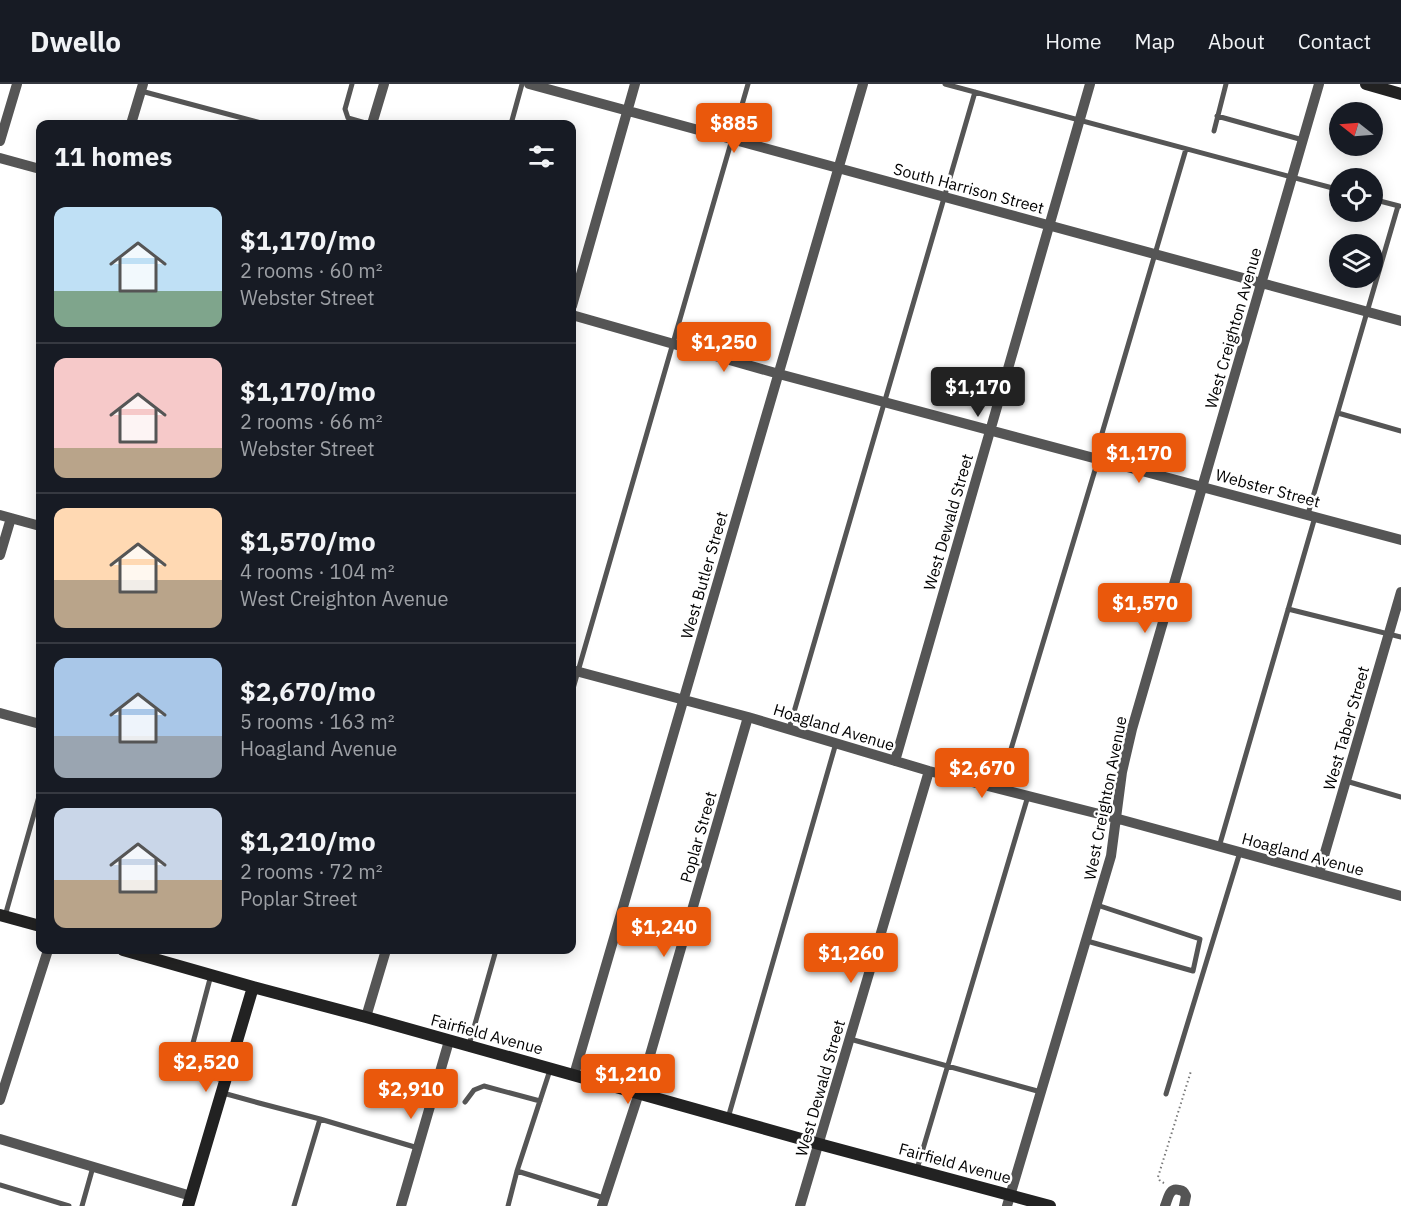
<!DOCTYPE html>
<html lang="en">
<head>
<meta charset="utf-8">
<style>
	body { margin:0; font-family:"IBM Plex Sans",sans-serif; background:#242831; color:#f1f3f6; height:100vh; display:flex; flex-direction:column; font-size:22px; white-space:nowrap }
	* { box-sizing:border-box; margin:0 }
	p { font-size:20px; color:#9ea1a6 }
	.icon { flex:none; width:33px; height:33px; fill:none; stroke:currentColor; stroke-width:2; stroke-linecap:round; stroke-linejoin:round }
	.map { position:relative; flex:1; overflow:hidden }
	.side { position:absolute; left:36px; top:36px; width:540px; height:834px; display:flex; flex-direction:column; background:#171b24; border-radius:12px; box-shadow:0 3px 15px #0003 }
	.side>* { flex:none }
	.needle { width:39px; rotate:287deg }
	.buttons { position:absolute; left:1329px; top:18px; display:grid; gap:12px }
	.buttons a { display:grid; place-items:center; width:54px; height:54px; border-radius:50%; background:#171b24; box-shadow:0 3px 15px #0003; font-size:30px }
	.price { position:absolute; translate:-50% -51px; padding:0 14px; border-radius:6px; background:#ea580c; color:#fff; font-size:20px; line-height:39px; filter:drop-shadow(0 2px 3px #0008) }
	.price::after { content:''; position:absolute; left:50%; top:36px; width:18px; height:14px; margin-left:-9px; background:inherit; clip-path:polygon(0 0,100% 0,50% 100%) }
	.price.active { background:#222; color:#fff }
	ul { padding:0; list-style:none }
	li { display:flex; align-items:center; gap:18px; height:150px; padding:0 18px }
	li+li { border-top:2px solid #363941 }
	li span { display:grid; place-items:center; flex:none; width:168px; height:120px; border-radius:12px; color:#555 }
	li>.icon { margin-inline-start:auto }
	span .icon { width:72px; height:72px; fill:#fffc; stroke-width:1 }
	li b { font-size:26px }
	h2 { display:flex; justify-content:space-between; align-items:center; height:72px; padding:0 18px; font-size:26px }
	header { display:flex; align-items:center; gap:36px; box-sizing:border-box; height:84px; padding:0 30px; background:#171b24; border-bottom:2px solid #363941 }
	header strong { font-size:28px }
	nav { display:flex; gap:33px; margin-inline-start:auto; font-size:21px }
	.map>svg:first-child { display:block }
</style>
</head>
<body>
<header>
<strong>Dwello</strong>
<nav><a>Home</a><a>Map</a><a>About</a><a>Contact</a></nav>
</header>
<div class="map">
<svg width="1401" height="1122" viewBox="0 0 1401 1122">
	<rect width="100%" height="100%" fill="#fff"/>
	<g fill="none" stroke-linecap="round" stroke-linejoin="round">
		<path stroke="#777" stroke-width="2" stroke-dasharray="1.5 3" stroke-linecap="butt" d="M1164 1099 1160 1097 1158 1093 1191 987"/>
		<path stroke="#555" stroke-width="5" d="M352 0 345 25 348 34 369 40
			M945 0 1340 106
			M141 7 265 40
			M1217 32 1303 56
			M511 40 522 0
			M1214 47 1226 0
			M1372 115 1399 122
			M1338 329 1401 347
			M1095 373 1186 65
			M1308 430 1398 122
			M1288 525 1401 553
			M572 608 748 0
			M789 645 975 8
			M1346 697 1401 713
			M999 705 1098 376
			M1219 763 1315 433
			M5 832 40 709
			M1087 857 1193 887 1200 855 1097 821
			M211 891 193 959 189 980C196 991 211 993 224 996
			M850 955 1041 1008
			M469 961 496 866
			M550 986 517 1087 604 1114
			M223 1009 259 1019 320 1035
			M1166 1010 1240 768
			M465 1018 474 1006 484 1002 540 1017
			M728 1034 836 659
			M917 1085 1028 712
			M0 1101 69 1122
			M82 1122 93 1083
			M294 1122 320 1035 418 1064
			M508 1122 517 1087"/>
		<path stroke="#555" stroke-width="10" d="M529 0 1401 237
			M131 40 143 0
			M372 40 384 0
			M0 57 17 0
			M0 74 40 85
			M572 222 635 0
			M572 231 779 290 1401 456
			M0 431 40 442
			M0 471 11 434
			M572 586 748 633 929 687 1115 734 1401 812
			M0 629 40 640
			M895 677 1090 0
			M1319 789 1401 508
			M366 933 386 866
			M574 991 863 0
			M0 1016 48 866
			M0 1055 191 1112
			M401 1122 449 957
			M602 1122 639 1009 748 633
			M800 1122 929 687
			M1007 1122 1111 772 1122 688 1132 645 1319 0
			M1165 1122C1168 1115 1169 1103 1179 1106 1184 1107 1184 1108 1186 1112L1184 1122"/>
		<path stroke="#222" stroke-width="12" d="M1366 0 1401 10
			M0 831 40 842
			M123 866 253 903 366 933 819 1060 1050 1122
			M188 1122 253 903"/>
	</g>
	<g text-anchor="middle" stroke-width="5" stroke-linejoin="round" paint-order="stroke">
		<g font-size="16" fill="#000" stroke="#fff">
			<text transform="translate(969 104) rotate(15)" y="6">South Harrison Street</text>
			<text transform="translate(1233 244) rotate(-74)" y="6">West Creighton Avenue</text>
			<text transform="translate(1268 404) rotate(15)" y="6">Webster Street</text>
			<text transform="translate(948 438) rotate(-74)" y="6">West Dewald Street</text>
			<text transform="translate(704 491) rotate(-74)" y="6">West Butler Street</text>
			<text transform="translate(834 643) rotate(17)" y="6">Hoagland Avenue</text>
			<text transform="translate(1346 644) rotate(-74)" y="6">West Taber Street</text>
			<text transform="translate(1105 714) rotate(-79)" y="6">West Creighton Avenue</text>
			<text transform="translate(698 753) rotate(-74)" y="6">Poplar Street</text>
			<text transform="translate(1303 770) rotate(15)" y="6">Hoagland Avenue</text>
			<text transform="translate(487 950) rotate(15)" y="6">Fairfield Avenue</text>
			<text transform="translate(820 1004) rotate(-74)" y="6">West Dewald Street</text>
			<text transform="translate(955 1079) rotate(15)" y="6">Fairfield Avenue</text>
		</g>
	</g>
</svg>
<div class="buttons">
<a><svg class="needle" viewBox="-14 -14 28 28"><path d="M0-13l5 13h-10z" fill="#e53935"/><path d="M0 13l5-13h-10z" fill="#9ea1a6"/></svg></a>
<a><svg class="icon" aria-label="locate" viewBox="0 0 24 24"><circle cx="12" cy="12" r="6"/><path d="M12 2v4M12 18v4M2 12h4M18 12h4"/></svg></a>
<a><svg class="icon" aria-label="layers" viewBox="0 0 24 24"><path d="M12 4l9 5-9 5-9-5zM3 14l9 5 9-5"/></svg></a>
</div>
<b class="price" style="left:734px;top:70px">$885</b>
<b class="price" style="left:724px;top:289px">$1,250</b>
<b class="price active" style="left:978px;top:334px">$1,170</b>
<b class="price" style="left:1139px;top:400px">$1,170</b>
<b class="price" style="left:1145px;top:550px">$1,570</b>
<b class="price" style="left:982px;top:715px">$2,670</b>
<b class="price" style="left:664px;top:874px">$1,240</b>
<b class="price" style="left:851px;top:900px">$1,260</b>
<b class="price" style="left:206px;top:1009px">$2,520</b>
<b class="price" style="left:628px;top:1021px">$1,210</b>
<b class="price" style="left:411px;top:1036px">$2,910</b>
<section class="side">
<h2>11 homes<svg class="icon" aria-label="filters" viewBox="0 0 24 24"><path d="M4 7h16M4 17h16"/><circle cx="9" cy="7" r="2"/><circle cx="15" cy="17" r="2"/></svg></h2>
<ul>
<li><span style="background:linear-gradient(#bfe0f5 70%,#7fa58c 0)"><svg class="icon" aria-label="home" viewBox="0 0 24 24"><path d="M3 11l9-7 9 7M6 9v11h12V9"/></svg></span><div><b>$1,170/mo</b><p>2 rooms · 60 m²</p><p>Webster Street</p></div></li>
<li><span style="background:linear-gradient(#f6c9c9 75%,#b9a48a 0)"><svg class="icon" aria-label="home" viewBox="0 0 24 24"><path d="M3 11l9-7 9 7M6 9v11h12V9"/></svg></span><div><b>$1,170/mo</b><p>2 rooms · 66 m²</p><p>Webster Street</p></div></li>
<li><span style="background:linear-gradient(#ffd9b3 60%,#b9a48a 0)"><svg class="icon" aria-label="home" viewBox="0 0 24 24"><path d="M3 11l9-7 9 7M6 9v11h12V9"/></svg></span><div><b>$1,570/mo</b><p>4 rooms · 104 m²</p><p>West Creighton Avenue</p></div></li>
<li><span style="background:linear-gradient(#a9c7e8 65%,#9aa5b1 0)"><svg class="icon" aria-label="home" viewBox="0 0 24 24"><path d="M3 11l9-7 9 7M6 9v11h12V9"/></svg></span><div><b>$2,670/mo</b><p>5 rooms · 163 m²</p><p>Hoagland Avenue</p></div></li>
<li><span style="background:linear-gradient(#c9d6e8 60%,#b9a48a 0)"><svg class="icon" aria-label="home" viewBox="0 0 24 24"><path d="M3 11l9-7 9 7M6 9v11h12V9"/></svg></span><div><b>$1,210/mo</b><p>2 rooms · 72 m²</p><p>Poplar Street</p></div></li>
</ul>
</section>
</div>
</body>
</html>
